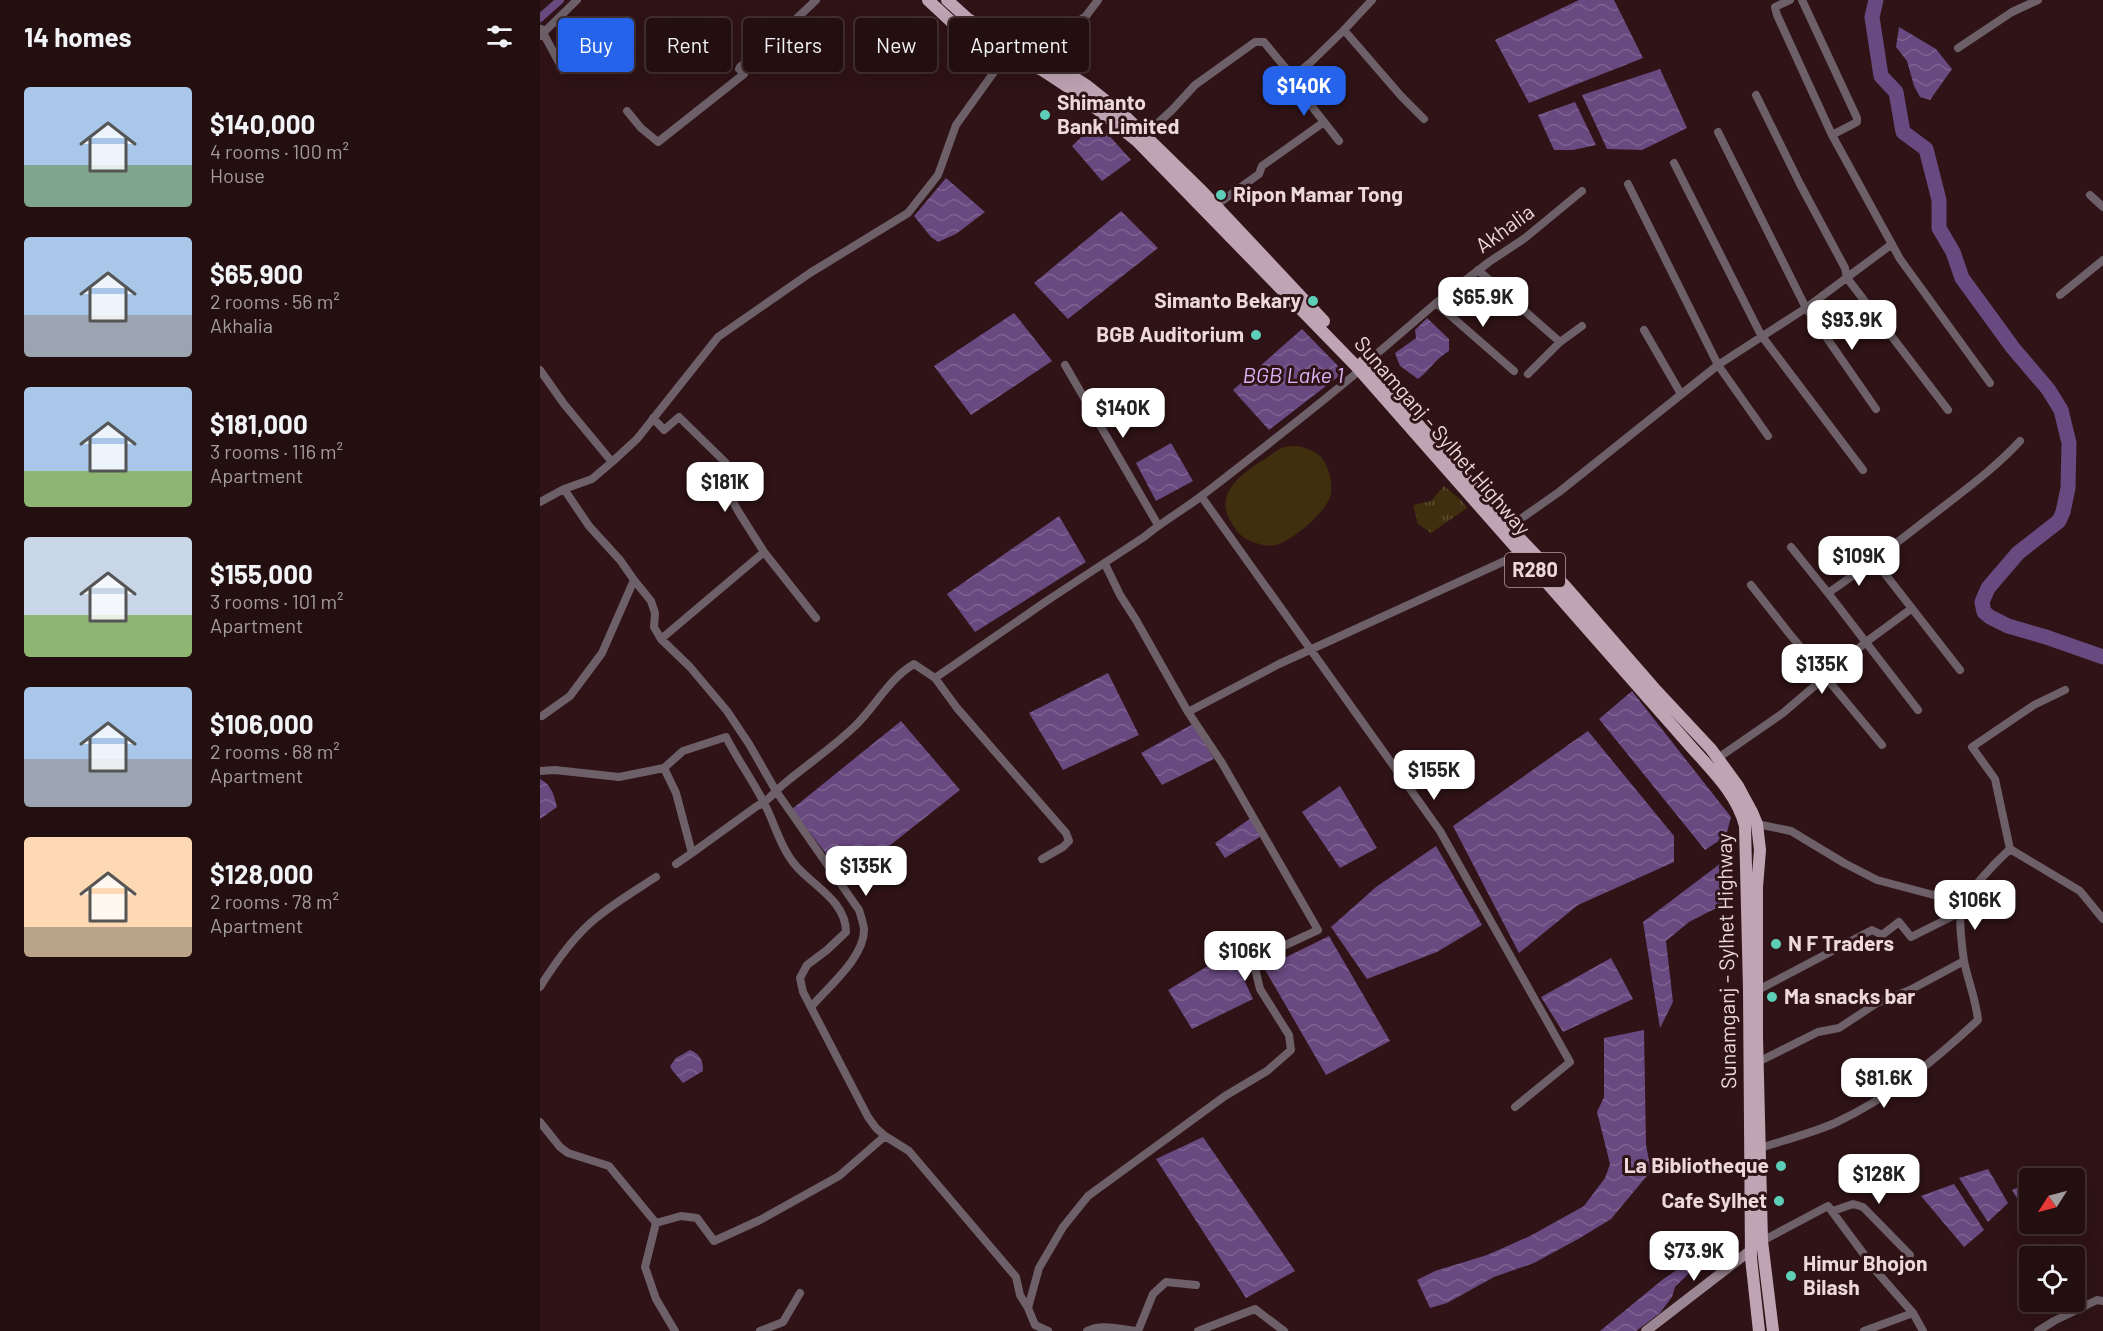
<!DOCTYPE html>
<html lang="en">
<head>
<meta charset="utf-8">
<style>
	body { margin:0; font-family:Barlow,sans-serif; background:#2b1719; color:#f1f3f6; height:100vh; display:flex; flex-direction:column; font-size:22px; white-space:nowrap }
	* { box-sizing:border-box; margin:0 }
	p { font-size:20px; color:#a39c9f }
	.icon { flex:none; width:33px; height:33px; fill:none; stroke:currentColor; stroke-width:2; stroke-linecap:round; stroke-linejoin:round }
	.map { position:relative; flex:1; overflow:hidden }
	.details { display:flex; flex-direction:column; background:#230e10; width:540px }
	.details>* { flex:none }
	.banner { position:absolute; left:18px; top:18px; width:570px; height:54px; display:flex; gap:12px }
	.needle { width:39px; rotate:234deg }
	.controls { position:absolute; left:1479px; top:1168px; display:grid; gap:12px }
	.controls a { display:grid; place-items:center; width:66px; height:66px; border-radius:6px; background:#230e10; box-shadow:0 6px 24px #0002,0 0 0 2px #402e30; font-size:30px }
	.price { position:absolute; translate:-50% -51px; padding:0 14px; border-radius:12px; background:#fff; color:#222; font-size:20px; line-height:39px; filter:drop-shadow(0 2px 3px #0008) }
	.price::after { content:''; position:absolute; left:50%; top:36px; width:18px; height:14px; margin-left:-9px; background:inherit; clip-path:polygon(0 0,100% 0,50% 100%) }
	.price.on { background:#2563eb; color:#fff }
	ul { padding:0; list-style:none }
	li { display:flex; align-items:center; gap:18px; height:150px; padding:0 24px }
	li span { display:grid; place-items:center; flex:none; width:168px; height:120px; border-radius:6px; color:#555 }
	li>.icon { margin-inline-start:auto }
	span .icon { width:72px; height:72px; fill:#fffc; stroke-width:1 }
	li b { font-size:26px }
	h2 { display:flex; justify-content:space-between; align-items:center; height:72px; padding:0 24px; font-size:26px }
	.tag { padding:0 21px; border-radius:6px; background:#230e10; box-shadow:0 6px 24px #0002,0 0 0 2px #402e30; font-size:21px; line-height:54px }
	.tag.on { background:#2563eb; color:#fff }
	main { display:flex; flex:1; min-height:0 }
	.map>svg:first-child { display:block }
</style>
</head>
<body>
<main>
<section class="details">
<h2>14 homes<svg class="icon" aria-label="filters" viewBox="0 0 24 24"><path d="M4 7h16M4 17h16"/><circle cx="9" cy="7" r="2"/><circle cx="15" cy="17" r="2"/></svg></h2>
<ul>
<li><span style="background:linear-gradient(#a9c7e8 65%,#7fa58c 0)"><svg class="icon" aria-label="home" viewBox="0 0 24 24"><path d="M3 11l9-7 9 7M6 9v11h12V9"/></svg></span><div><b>$140,000</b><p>4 rooms · 100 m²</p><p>House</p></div></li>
<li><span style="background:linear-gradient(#a9c7e8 65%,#9aa5b1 0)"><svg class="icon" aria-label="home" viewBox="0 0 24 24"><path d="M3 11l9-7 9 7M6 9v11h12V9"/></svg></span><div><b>$65,900</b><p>2 rooms · 56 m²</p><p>Akhalia</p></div></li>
<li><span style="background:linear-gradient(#a9c7e8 70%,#8fb573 0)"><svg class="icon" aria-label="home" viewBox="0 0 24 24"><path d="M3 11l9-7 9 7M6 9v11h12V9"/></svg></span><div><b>$181,000</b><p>3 rooms · 116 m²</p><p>Apartment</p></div></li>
<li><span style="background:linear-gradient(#c9d6e8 65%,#8fb573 0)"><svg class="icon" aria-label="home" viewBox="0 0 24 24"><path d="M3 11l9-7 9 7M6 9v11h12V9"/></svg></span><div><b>$155,000</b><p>3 rooms · 101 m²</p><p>Apartment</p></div></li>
<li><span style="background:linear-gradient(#a9c7e8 60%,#9aa5b1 0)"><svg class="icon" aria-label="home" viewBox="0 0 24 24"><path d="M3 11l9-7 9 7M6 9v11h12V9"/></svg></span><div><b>$106,000</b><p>2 rooms · 68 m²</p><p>Apartment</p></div></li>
<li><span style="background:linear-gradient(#ffd9b3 75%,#b9a48a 0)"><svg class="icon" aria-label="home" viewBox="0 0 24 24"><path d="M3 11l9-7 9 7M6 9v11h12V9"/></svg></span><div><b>$128,000</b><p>2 rooms · 78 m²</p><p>Apartment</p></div></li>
</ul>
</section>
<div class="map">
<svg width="1563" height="1331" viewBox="0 0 1563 1331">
	<defs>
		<pattern id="grass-tufts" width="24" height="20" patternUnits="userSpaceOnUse" patternTransform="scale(1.5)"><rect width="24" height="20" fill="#402f0e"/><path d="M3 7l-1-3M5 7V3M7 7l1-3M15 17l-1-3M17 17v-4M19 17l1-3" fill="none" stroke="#5c4d30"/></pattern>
		<pattern id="water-waves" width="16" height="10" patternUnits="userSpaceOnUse" patternTransform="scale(1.5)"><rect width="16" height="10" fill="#684980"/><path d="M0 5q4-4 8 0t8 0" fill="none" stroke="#7e6391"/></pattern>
	</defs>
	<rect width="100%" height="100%" fill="#2f1316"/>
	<path fill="url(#grass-tufts)" d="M904 486 921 500 927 508 891 533 878 524 873 505 891 501Z"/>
	<path fill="#402f0e" d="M758 446C766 448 776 451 782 458 789 467 794 486 790 497 785 513 752 541 736 545 728 547 718 544 710 541 700 536 696 531 691 522 673 494 703 472 725 459 731 455 738 449 744 447 748 446 754 446 758 446Z"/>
	<path fill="url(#water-waves)" d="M1039 0H1074L1103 58 989 103 955 40Z
		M1359 27 1396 49 1412 69 1390 100 1380 97 1374 86 1367 61 1356 47Z
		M1120 69 1147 128 1102 150 1067 149 1042 95Z
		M1035 102 1056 145 1033 150H1014L998 115Z
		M557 122 591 160 562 181 532 146Z
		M406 178 445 212 416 234 398 242 391 237 374 216Z
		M581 211 618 248 528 319 494 283Z
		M474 313 512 361 431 415 394 366Z
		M887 318 909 339V351C895 359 890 370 878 379L860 366 855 353 876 338 875 330Z
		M762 329 804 372 729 430 693 390Z
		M631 443 653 481 616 501 596 463Z
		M519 516 546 562 435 632 407 594Z
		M568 673 599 735 523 770 489 713Z
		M1092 691 1191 817 1186 836 1165 850 1059 719Z
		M361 721 420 790 306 880 252 809Z
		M653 724 674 759 622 785 601 753Z
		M1048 731 1134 836V862L1038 905 979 953 913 826Z
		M0 779C11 784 14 795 17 807L0 819Z
		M800 786 837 848 800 868 762 812Z
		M711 818 723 835 685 858 675 843Z
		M896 846 942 925 897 952 827 979 791 927 836 887Z
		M1185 860 1188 902 1149 922 1126 941 1133 1002 1120 1028 1103 922Z
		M789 936 850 1041 786 1075 724 968Z
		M691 952 713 999 652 1029 628 990Z
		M1071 958 1093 999 1023 1032 1001 997Z
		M1104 1030 1106 1145 1111 1171 1071 1219 1040 1238 994 1263 954 1277 907 1303 890 1308 877 1280 895 1271 947 1255 990 1236 1044 1206 1065 1178 1070 1164 1057 1112 1064 1097V1038Z
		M150 1050C160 1054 163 1060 163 1071L143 1083 132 1070 130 1066 136 1058Z
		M663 1137 755 1271 706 1298 616 1159Z
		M1448 1169 1468 1203 1448 1222 1419 1178Z
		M1489 1182V1207L1484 1210 1472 1190Z
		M1414 1184 1444 1230 1424 1247 1381 1196Z
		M1141 1267 1150 1268 1149 1273 1135 1287 1132 1297 1120 1313 1096 1331H1060L1122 1280Z"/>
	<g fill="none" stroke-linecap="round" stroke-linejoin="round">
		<path stroke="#684980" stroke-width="8" d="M0 18 20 0"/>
		<path stroke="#684980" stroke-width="15" d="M1336 0 1332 17 1341 76 1356 92 1363 132 1386 149 1399 200V228L1413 252 1422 278 1473 348 1508 389 1521 410 1529 443 1528 488 1523 512 1519 521 1478 553 1448 588 1442 602 1444 612 1450 617 1468 626 1506 637 1563 657"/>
		<path stroke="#6d6068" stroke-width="8" d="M1250 0 1235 7 1237 15 1292 135 1360 259 1450 383
			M1262 0 1317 118V122L1292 135
			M1 29 23 70
			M804 30 832 0
			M0 36 37 0
			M1418 48 1472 12 1498 0
			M496 53 502 46 546 16 558 0
			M753 77 766 99 799 141
			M1216 95 1260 184 1305 268 1307 278 1408 410
			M87 111 101 128 118 142 204 74 199 69 200 67 234 40 276 0
			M1178 132 1266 308 1336 409
			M605 135 633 109 655 85 715 42H724L753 77 771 62 804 30 861 96 884 119
			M1134 163 1221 335 1323 470
			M1088 184 1178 365 1228 436
			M1550 195 1563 207
			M675 206 719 174 722 166 729 161 784 122
			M938 270 1020 342
			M1520 295 1563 260
			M896 303 974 371
			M1104 330 1141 394
			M825 364 896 303 949 262 985 238 1042 191
			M525 365 618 525
			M0 370 24 404 72 462
			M988 374 1020 342 1042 326
			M113 418 124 430 139 417 186 463V488L198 511 224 552 276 618
			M661 496 900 831 1030 1062 975 1107
			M0 502 24 489 52 479 72 462 97 439 178 337 270 273 368 213 398 175 416 125 467 54
			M969 527 1019 492 1178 365 1266 308 1352 244
			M1251 547 1288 593 1378 710
			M1335 561 1420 670
			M94 580 111 601 115 613 114 627 121 639 150 667 187 711 209 744 236 791 319 910C321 916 323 923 324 929 325 957 288 987 271 1007
			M1211 585 1248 632 1342 745
			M1288 593C1328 566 1365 536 1403 507 1430 486 1457 466 1480 441
			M121 639 224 552
			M395 678 417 708 526 833 529 841 523 847 502 859
			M1525 690 1494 705 1432 747 1455 779 1470 849 1540 891 1563 919
			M648 712 739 664 980 554
			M2 716 30 696 62 653 94 580 80 560 49 526 24 489
			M1178 758 1243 713 1326 642 1371 609
			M124 768 136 793 152 853 136 864
			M0 771 15 770 79 777 124 768 143 751 186 737C197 759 212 779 223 801 235 823 240 848 257 867 275 887 306 902 306 932L287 950 267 965 260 978 263 992 328 1117 336 1128 345 1136 299 1176 220 1220 174 1241 157 1218 141 1216 116 1223 69 1166 28 1153 20 1147 0 1122
			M1217 824 1251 831 1304 863 1337 880 1424 903
			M152 853 217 806C228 802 235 791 245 783 269 763 295 746 317 724 336 705 350 678 374 664L395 678 511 598 604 537C623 521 645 509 664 494 717 453 769 413 820 370
			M0 987C15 963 33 937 55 919 74 903 96 890 116 877
			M1218 990 1332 930 1342 935 1359 922 1371 937 1421 912
			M1218 1062 1278 1032 1299 1028 1337 1003 1370 990 1424 961
			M345 1136 369 1151 476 1277 480 1295 488 1308
			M1220 1148C1245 1140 1272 1133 1295 1123 1349 1098 1395 1060 1438 1020 1436 1000 1428 981 1424 961 1422 949 1419 922 1421 910 1426 892 1456 862 1470 849
			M1293 1211 1313 1204 1323 1207 1370 1255
			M116 1223 105 1267 116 1299 135 1331
			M1222 1241 1288 1206 1337 1272 1373 1313 1383 1331
			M220 1331 243 1322 260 1293
			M508 1331 495 1325 488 1308 499 1268 523 1227 548 1196 685 1096 727 1071 751 1050 749 1035 720 989 715 968 724 955 778 930 682 763 648 712 596 620 580 595 565 564
			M547 1331C562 1323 582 1330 598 1331L613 1294 626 1282 656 1285
			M658 1331 715 1309 744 1331
			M1324 1331 1373 1313
			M1498 1331 1514 1321 1557 1300 1563 1301"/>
		<path stroke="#9b8693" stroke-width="10" d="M1106 1331 1211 1250"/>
		<path stroke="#bfa4b4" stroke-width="12" d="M388 0 417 27 467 54 502 70 537 93 597 141 816 366 1145 740C1167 766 1197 792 1205 826L1209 990 1211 1258 1219 1331
			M407 0 428 19 460 38 496 53 546 85 586 117 662 191 784 321
			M823 362 969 527 1026 587 1114 688 1171 749 1198 786 1212 812 1217 824 1220 850 1217 887V1037L1222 1241 1233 1331"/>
	</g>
	<g fill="#5dceb8" stroke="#2f1316" stroke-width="2">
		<circle cx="505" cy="115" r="6"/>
		<circle cx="681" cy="195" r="6"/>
		<circle cx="773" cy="301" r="6"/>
		<circle cx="716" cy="335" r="6"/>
		<circle cx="1236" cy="944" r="6"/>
		<circle cx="1232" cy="997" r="6"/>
		<circle cx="1241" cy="1166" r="6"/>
		<circle cx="1239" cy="1201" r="6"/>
		<circle cx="1251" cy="1276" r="6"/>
	</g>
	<g text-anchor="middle" stroke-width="6" stroke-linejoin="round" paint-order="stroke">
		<rect fill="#2f1316" stroke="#b49e9f" stroke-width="1.5" x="965" y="553" width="60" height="34" rx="4.5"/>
		<g font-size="20" font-weight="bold" fill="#edd9da">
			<text x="995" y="577">R280</text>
		</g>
		<g font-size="21" font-weight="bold" fill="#edd9da" stroke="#2f1316" text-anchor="start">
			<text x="517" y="110">Shimanto<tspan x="517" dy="24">Bank Limited</tspan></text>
			<text x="693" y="202">Ripon Mamar Tong</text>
			<text x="761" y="308" text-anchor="end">Simanto Bekary</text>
			<text x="704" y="342" text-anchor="end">BGB Auditorium</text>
			<text x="1248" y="951">N F Traders</text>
			<text x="1244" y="1004">Ma snacks bar</text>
			<text x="1229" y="1173" text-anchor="end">La Bibliotheque</text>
			<text x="1227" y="1208" text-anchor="end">Cafe Sylhet</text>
			<text x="1263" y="1271">Himur Bhojon<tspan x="1263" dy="24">Bilash</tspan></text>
		</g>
		<g font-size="21" fill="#edd9da" stroke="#2f1316">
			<text transform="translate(965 229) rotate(-36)" y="7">Akhalia</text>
			<text transform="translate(902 436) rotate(49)" y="7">Sunamganj - Sylhet Highway</text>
			<text transform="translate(1187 961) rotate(-91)" y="7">Sunamganj - Sylhet Highway</text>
		</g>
		<g font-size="22" font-style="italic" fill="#dab6f8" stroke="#2f1316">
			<text x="753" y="383">BGB Lake 1</text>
		</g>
	</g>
</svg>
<div class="controls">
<a><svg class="needle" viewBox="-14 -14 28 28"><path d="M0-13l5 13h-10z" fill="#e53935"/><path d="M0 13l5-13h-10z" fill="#a39c9f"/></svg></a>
<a><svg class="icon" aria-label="locate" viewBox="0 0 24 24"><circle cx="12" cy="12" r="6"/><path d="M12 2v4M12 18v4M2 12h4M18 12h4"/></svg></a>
</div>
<b class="price on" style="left:764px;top:117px">$140K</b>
<b class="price" style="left:943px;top:328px">$65.9K</b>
<b class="price" style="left:1312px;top:351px">$93.9K</b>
<b class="price" style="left:583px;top:439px">$140K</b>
<b class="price" style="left:185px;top:513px">$181K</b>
<b class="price" style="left:1319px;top:587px">$109K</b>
<b class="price" style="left:1282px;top:695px">$135K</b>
<b class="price" style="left:894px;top:801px">$155K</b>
<b class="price" style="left:326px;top:897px">$135K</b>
<b class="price" style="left:1435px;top:931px">$106K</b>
<b class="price" style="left:705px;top:982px">$106K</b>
<b class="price" style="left:1344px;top:1109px">$81.6K</b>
<b class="price" style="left:1339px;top:1205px">$128K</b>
<b class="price" style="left:1154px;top:1282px">$73.9K</b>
<div class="banner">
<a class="tag on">Buy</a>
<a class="tag">Rent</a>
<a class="tag">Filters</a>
<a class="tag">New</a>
<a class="tag">Apartment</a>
</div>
</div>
</main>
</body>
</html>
